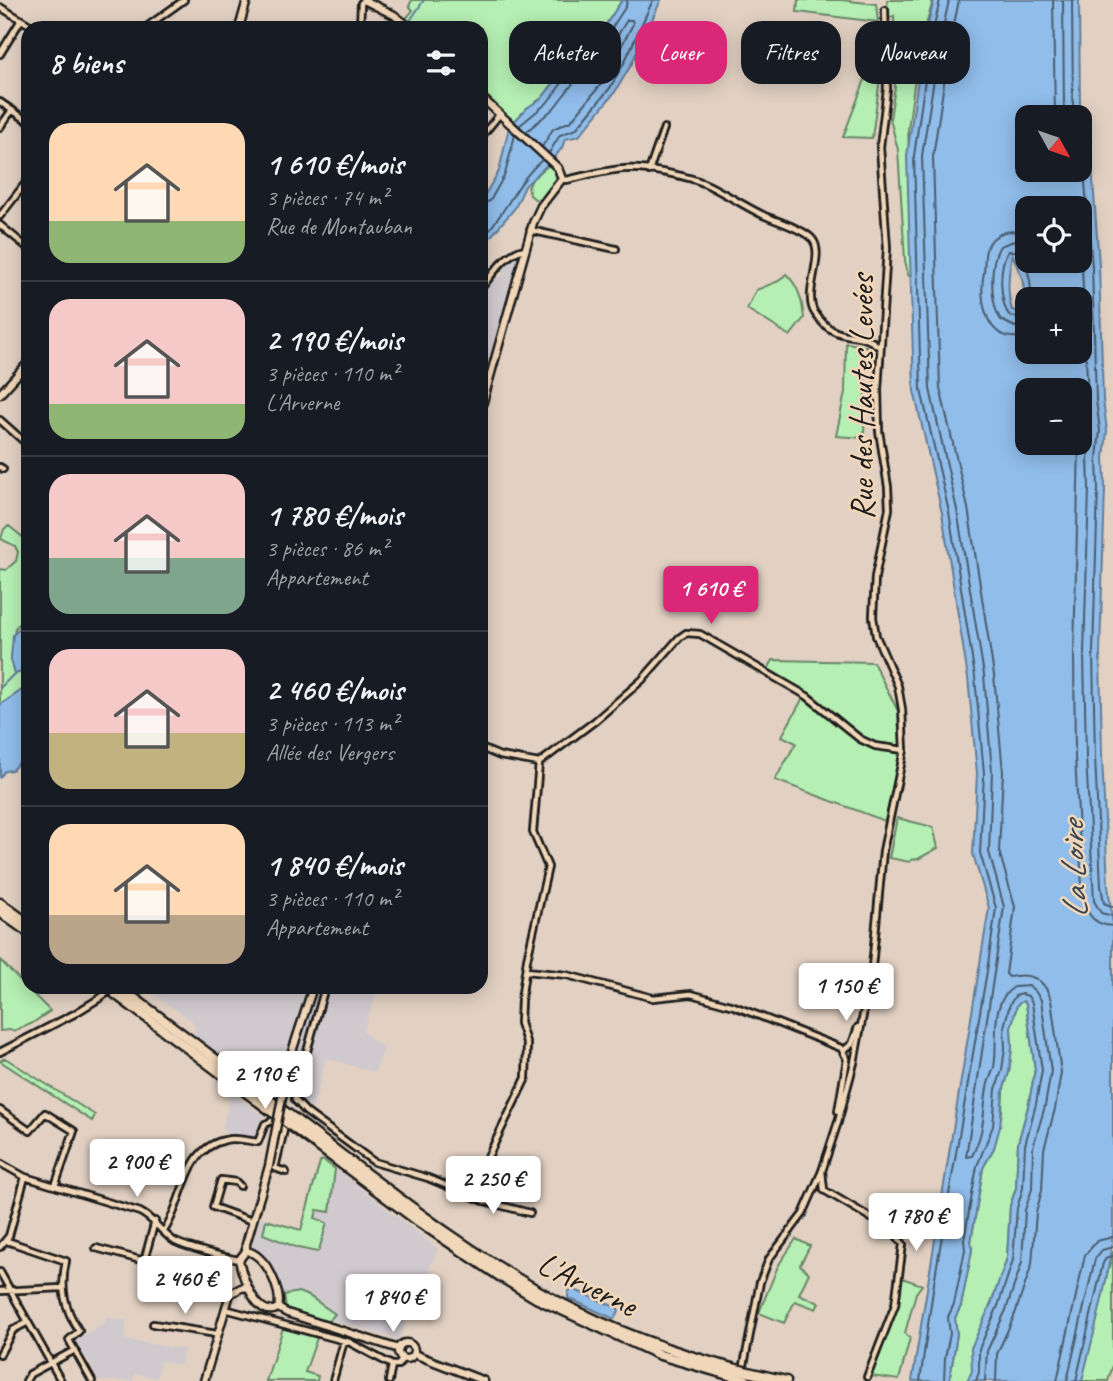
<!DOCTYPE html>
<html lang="fr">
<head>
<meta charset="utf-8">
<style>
	body { margin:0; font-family:Caveat,sans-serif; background:#242831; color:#f1f3f6; height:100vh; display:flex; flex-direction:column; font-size:26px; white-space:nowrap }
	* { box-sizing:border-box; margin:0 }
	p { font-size:23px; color:#9ea1a6 }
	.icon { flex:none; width:38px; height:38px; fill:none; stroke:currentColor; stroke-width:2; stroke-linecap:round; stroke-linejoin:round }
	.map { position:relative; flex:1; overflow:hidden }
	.panel { position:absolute; left:21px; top:21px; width:467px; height:973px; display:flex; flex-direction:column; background:#171b24; border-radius:21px; box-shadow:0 4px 18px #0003 }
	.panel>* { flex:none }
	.banner { position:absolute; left:509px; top:21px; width:499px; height:63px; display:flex; gap:14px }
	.needle { width:46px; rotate:130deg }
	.fabs { position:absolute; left:1015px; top:105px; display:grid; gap:14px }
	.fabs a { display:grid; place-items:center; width:77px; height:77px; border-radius:14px; background:#171b24; box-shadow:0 4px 18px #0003; font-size:35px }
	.price { position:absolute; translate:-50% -60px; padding:0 16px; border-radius:7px; background:#fff; color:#222; font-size:23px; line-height:46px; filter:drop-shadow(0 2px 4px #0008) }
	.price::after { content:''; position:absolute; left:50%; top:42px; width:21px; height:16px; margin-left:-10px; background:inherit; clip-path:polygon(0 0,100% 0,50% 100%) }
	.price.selected { background:#db2777; color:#fff }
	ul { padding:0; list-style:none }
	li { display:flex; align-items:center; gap:21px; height:175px; padding:0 28px }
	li+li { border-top:2px solid #363941 }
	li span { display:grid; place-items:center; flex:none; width:196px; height:140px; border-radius:21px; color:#555 }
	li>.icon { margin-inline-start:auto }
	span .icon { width:84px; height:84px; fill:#fffc; stroke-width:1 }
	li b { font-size:30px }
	h2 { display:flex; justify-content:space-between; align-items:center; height:84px; padding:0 28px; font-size:30px }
	.tag { padding:0 24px; border-radius:21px; background:#171b24; box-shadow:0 4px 18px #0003; font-size:24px; line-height:63px }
	.tag.selected { background:#db2777; color:#fff }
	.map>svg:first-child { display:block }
</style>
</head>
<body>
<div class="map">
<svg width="1113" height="1381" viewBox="0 0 1113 1381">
	<rect width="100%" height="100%" fill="#e2d1c3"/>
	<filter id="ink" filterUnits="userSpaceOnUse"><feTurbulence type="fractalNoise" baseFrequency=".0143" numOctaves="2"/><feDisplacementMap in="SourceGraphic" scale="14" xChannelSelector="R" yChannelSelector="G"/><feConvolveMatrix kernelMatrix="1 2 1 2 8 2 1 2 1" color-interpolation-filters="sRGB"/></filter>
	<g filter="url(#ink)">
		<path fill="#d0cace" d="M515 255 518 258 481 385V290L492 277 501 278 505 266 503 264Z
			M142 987H378L363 1032 384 1048 375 1073 326 1058 313 1109 241 1069 194 1035 195 1025 191 1020Z
			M231 1091 264 1117 258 1139 230 1136 222 1129Z
			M321 1157 438 1249 398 1340 285 1306 274 1272 263 1256 251 1246 261 1217 300 1229Z
			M106 1317 126 1320V1340L184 1349 181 1365 160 1361 157 1378 135 1374 132 1381H98L91 1365 74 1340 104 1324Z"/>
		<path fill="#b5efb3" stroke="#688668" stroke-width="2" d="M412 0H622L599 35 563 71 542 98 527 108 514 122 481 91V28H414L405 20 413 10 409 6Z
			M798 0H841L876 4 878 22 797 12Z
			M887 0H933L918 55 908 130 914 279 908 275 905 260 898 150 890 119 895 87 894 16 889 18Z
			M876 51 878 52 880 78 872 138 843 137Z
			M550 164 556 169 557 181 544 198 536 200 530 195 528 188 532 179Z
			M786 274C799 286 802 301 804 318L790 336 747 309 756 290 779 281Z
			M846 343 866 346 864 438 836 436 845 392Z
			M9 526 25 539 28 537V616L15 628 11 659 15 674 28 670V686L0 705V569L6 570 16 561 18 552 15 546 1 539 4 529Z
			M773 660 873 662 901 717V756L885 821 775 780 796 743 782 736 805 694 767 671Z
			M897 818 933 827 938 848 918 859 911 860 910 862 889 858Z
			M0 960 50 1011 31 1024 13 1031 10 1030 0 1031Z
			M1020 1001H1023L1026 1004 1035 1069 1029 1103 1018 1143 1016 1188 1010 1206 1007 1258 991 1304 972 1348V1371L967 1381H953L950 1378 957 1334 955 1318 961 1306 972 1250 971 1242 983 1168 994 1148 1002 1112 1003 1091 1009 1072 1012 1048 1011 1028 1017 1005Z
			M5 1058 95 1115 92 1121 0 1061Z
			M323 1160 335 1169 330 1212 317 1210 315 1218 327 1223 319 1250 317 1252 298 1248 263 1234 266 1220 301 1230 320 1162Z
			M796 1239 810 1246 800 1265 809 1273 799 1294 819 1303 816 1309 795 1301 784 1323 759 1313 778 1266Z
			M1113 1251V1365L1108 1381H1080Z
			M902 1278 922 1285 916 1293 905 1333 910 1338 899 1380 871 1376 898 1302Z
			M298 1292 309 1296 335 1314 328 1322 286 1308 284 1295Z
			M283 1328 317 1338 305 1372 318 1376 317 1381H266Z"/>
		<path fill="#90bdea" stroke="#627d98" stroke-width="2" fill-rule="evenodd" d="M622 0H661L631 65 615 92 579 136 565 139 562 148 553 159 525 186 515 208 481 248V201L499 171 509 127 527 108 542 98 563 71 599 35Z
			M934 0H1079L1080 108 1087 120 1090 136 1099 266 1103 400 1107 431 1104 458 1105 488 1100 653 1102 756 1108 885 1113 926V1233C1108 1284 1094 1331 1082 1381H967L972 1371 971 1348 991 1304 1007 1258 1010 1206 1016 1188 1018 1143 1029 1103 1035 1069 1026 1004 1023 1001 1017 1005 1011 1028 1012 1048 1009 1072 1003 1091 1000 1127 994 1148 983 1168 971 1242 972 1250 961 1306 955 1318 957 1334 950 1378 953 1381H912L989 908 973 854 977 773 968 678 942 513 914 391 907 156 923 44ZM1027 117H1080V170H1027ZM1027 208H1080V261H1027ZM1012 254 1022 278 1025 295 1018 304 1017 311 1012 310C1006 291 1009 272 1012 254ZM1027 299H1080V352H1027ZM1027 390H1080V443H1027Z
			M28 619V670L15 674 11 659 13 635Z
			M28 686V753L12 770 5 771 0 777V705Z
			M572 1289 618 1308 619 1311 614 1319 568 1298V1292Z"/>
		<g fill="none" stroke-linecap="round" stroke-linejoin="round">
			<path stroke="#4a5c6e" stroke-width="2" d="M949 0 939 47 922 156 930 389 957 510 984 675 992 772 989 852 1004 907 966 1157 972 1156C986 1127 982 1117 987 1088 988 1081 992 1074 994 1067 999 1042 988 1003 1014 987L1029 986 1035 991 1041 1000 1051 1071 1045 1106 1033 1147 1032 1189 1025 1210 1022 1262 1006 1310 987 1351 985 1381
				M959 0 949 49 933 157 940 388 968 508 994 675 1003 772 999 851 1015 907 1006 974 1009 977C1030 972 1045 979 1051 1000L1061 1073 1055 1109 1044 1149 1042 1190 1036 1213 1032 1264 1015 1314 997 1354 996 1381
				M1053 0 1055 117
				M1063 0 1064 108 1067 117
				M1072 0 1073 108 1077 117
				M1080 121 1092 267 1096 400 1100 431 1097 458 1098 488 1093 653 1095 757 1101 886 1104 903 1113 907
				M519 126 547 103 568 75 604 40 626 6 627 0
				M526 132 554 108 575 81 611 46 627 20H632L633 24 602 83 571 121 553 129 542 147
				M549 153 560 135 576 129 610 88 625 61 653 0
				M481 204 490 201 505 174 515 135
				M1080 222 1088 401 1091 431 1088 458 1089 489 1084 653 1086 757 1094 901 1101 913 1113 916
				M1027 235C1011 227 992 232 986 250 984 257 985 265 984 272 978 301 987 348 1027 335
				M481 239C506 214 516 182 542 160
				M1027 249 1014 241 1000 246C989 263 990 304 1001 320L1015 327 1027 322
				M1027 303 1023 314 1019 317 1010 316C999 305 998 261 1009 251H1018C1027 263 1033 284 1030 299
				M1079 443 1074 654 1075 757 1082 887C1084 908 1089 925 1113 926
				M920 1381 934 1283 987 971 996 908 980 853 984 773 975 677 949 512 921 390 914 156 930 45 940 0
				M944 1381 945 1358 950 1334 948 1317 954 1304 965 1250 964 1240 977 1166 993 1126 996 1089 1002 1070 1005 1048 1004 1027 1010 1004 1015 996 1022 994 1028 996 1032 1003 1042 1070 1036 1104 1025 1145 1023 1188 1017 1208 1013 1260 998 1306 979 1349V1372L976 1381
				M1057 1381 1085 1255 1097 1241 1113 1237
				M1067 1381 1095 1259 1102 1250 1113 1247
				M1076 1381 1103 1263 1107 1257 1113 1256"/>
			<path stroke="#627d98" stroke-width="2" d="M405 28 424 0
				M0 688 15 673"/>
			<defs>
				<path id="minor" d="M0 7 35 28
					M360 27 361 3 364 0
					M145 28 184 0
					M329 28 360 26
					M0 54 21 20
					M0 102 28 121
					M0 127 12 110
					M481 137 499 115
					M649 171 664 128
					M562 179 566 180C585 176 605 170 624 169 644 167 690 176 708 185 728 195 746 207 765 216 777 221 806 230 813 240 825 256 802 294 815 313 836 346 861 328 879 347
					M0 216 28 180
					M0 225 28 248
					M530 230 616 249
					M481 288C493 274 506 252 525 249
					M0 420 28 445
					M0 467 3 469
					M481 748 500 756 539 763
					M539 763 595 721 642 680 679 638 686 633 700 634 807 696 860 739 875 746 904 750
					M526 971 567 975 653 998 691 994 734 1006 841 1048 847 1059 838 1111
					M325 987 295 1094V1100L306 1112 374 1162 428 1178 484 1201 530 1213
					M844 1050 852 1044 858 1027
					M0 1052 74 1014 100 998
					M0 1110 30 1131 45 1113 74 1131 55 1186
					M0 1163 25 1177 140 1212C154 1219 161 1232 174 1241 184 1247 228 1258 239 1260
					M822 1171 824 1190 893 1231 903 1244 895 1305 867 1377
					M240 1186 236 1182 221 1180 213 1207 252 1221
					M465 1193 472 1187 485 1163 526 1078 527 1045 520 1023 521 1000 527 959 548 867 533 832 539 763
					M164 1231C185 1200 183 1149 225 1140 236 1137 248 1141 258 1142L265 1124 272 1121 284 1130 275 1168 286 1172
					M7 1241 66 1261C60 1288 64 1308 79 1331L69 1340 92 1381
					M0 1247 9 1236 25 1177
					M96 1248 193 1274
					M144 1261 155 1221
					M0 1272 61 1381
					M192 1276a4 4 0 1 1 8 0a4 4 0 1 1-8 0Z
					M0 1291 62 1288
					M225 1309 349 1342 392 1365
					M153 1324 217 1334
					M0 1354 13 1330 28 1322
					M392 1365H398L403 1358
					M743 1370 760 1282 769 1259 803 1214 822 1171 838 1122 854 1063 872 967 883 851 904 750 902 709 898 686 876 636 873 617 875 577 889 509 888 487 879 431 878 390 887 248 880 147 887 89 885 10
					M26 1381 30 1374 75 1350
					M333 1381 344 1341
					M389 1381 392 1365"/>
				<path id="major" d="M364 0 394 15 411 28
					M239 28 247 0
					M481 97 558 168 562 179 541 206 533 223 481 409
					M0 394 28 363
					M289 1061 313 987
					M246 1251 239 1260C242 1275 257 1321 278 1308L287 1313 399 1349
					M246 1251V1244L269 1166
					M246 1251C265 1253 283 1291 278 1308
					M398 1351a8 8 0 1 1 16 0a8 8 0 1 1-16 0Z
					M414 1354 484 1381
					M204 1381 230 1294 241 1288 248 1287"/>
				<path id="highway" d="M0 903 28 923
					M0 912 28 932
					M106 987 419 1222 501 1277 536 1298 660 1355 739 1378
					M119 987C194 1042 268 1099 343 1156 412 1208 480 1260 557 1301 614 1331 677 1354 740 1370
					M748 1372 786 1381"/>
			</defs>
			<use href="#minor" stroke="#1c1c1c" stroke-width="10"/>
			<use href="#major" stroke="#1c1c1c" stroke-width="11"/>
			<use href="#highway" stroke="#1c1c1c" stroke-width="13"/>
			<use href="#minor" stroke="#f1d7b9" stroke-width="4.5"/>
			<use href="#major" stroke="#f1d7b9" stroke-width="6"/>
			<use href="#highway" stroke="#f1d7b9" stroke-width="8"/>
			<defs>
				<path id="minor-bridge" d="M100 998 115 987"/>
				<path id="major-bridge" d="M269 1166 289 1061"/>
				<path id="highway-bridge" d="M740 1370 748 1372
					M739 1378 746 1380"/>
			</defs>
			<use href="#minor-bridge" stroke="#1c1c1c" stroke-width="10" stroke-linecap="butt"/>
			<use href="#major-bridge" stroke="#1c1c1c" stroke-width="11" stroke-linecap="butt"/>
			<use href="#highway-bridge" stroke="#1c1c1c" stroke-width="13" stroke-linecap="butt"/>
			<use href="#minor-bridge" stroke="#f1d7b9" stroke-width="4.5"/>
			<use href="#major-bridge" stroke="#f1d7b9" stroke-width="6"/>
			<use href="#highway-bridge" stroke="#f1d7b9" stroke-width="8"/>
		</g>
	</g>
	<g text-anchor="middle" stroke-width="5" stroke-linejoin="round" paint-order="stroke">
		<g font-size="33" fill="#1c1c1c" stroke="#f1d7b9">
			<text transform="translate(861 397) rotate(-90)" y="12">Rue des Hautes Levées</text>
			<text transform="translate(588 1283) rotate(26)" y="12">L'Arverne</text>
		</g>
		<g font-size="35" font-style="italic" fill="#394450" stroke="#f1d7b9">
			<text transform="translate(1073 870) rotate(-92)" y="12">La Loire</text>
		</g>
	</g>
</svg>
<div class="fabs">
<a><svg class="needle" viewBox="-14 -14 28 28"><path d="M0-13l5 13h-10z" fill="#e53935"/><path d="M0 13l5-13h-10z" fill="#9ea1a6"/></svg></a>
<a><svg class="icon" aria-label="locate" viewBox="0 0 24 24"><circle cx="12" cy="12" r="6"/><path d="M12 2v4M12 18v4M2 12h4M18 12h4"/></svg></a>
<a>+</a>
<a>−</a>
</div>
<b class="price selected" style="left:711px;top:626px">1 610 €</b>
<b class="price" style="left:846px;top:1023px">1 150 €</b>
<b class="price" style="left:265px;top:1111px">2 190 €</b>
<b class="price" style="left:137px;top:1199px">2 900 €</b>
<b class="price" style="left:493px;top:1216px">2 250 €</b>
<b class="price" style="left:916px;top:1253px">1 780 €</b>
<b class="price" style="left:185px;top:1316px">2 460 €</b>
<b class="price" style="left:393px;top:1334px">1 840 €</b>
<div class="banner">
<a class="tag">Acheter</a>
<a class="tag selected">Louer</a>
<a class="tag">Filtres</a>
<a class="tag">Nouveau</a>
</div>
<section class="panel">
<h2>8 biens<svg class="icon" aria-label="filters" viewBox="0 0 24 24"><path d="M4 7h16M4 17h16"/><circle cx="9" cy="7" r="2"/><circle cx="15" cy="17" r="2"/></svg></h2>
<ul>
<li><span style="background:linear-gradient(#ffd9b3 70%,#8fb573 0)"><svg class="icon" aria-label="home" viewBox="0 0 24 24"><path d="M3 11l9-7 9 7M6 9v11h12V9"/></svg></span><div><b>1 610 €/mois</b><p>3 pièces · 74 m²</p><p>Rue de Montauban</p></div></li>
<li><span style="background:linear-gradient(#f6c9c9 75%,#8fb573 0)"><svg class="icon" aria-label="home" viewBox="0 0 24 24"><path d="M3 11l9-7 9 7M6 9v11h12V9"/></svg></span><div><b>2 190 €/mois</b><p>3 pièces · 110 m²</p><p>L'Arverne</p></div></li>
<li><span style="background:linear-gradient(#f6c9c9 60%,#7fa58c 0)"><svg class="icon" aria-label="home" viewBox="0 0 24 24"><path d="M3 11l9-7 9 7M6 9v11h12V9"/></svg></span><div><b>1 780 €/mois</b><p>3 pièces · 86 m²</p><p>Appartement</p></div></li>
<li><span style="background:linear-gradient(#f6c9c9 60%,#c2b280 0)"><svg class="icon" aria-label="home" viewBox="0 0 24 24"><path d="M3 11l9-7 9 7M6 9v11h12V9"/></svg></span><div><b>2 460 €/mois</b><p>3 pièces · 113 m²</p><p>Allée des Vergers</p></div></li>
<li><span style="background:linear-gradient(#ffd9b3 65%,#b9a48a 0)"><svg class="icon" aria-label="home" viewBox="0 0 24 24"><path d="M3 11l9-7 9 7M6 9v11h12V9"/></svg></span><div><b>1 840 €/mois</b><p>3 pièces · 110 m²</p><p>Appartement</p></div></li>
</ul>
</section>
</div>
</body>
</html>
